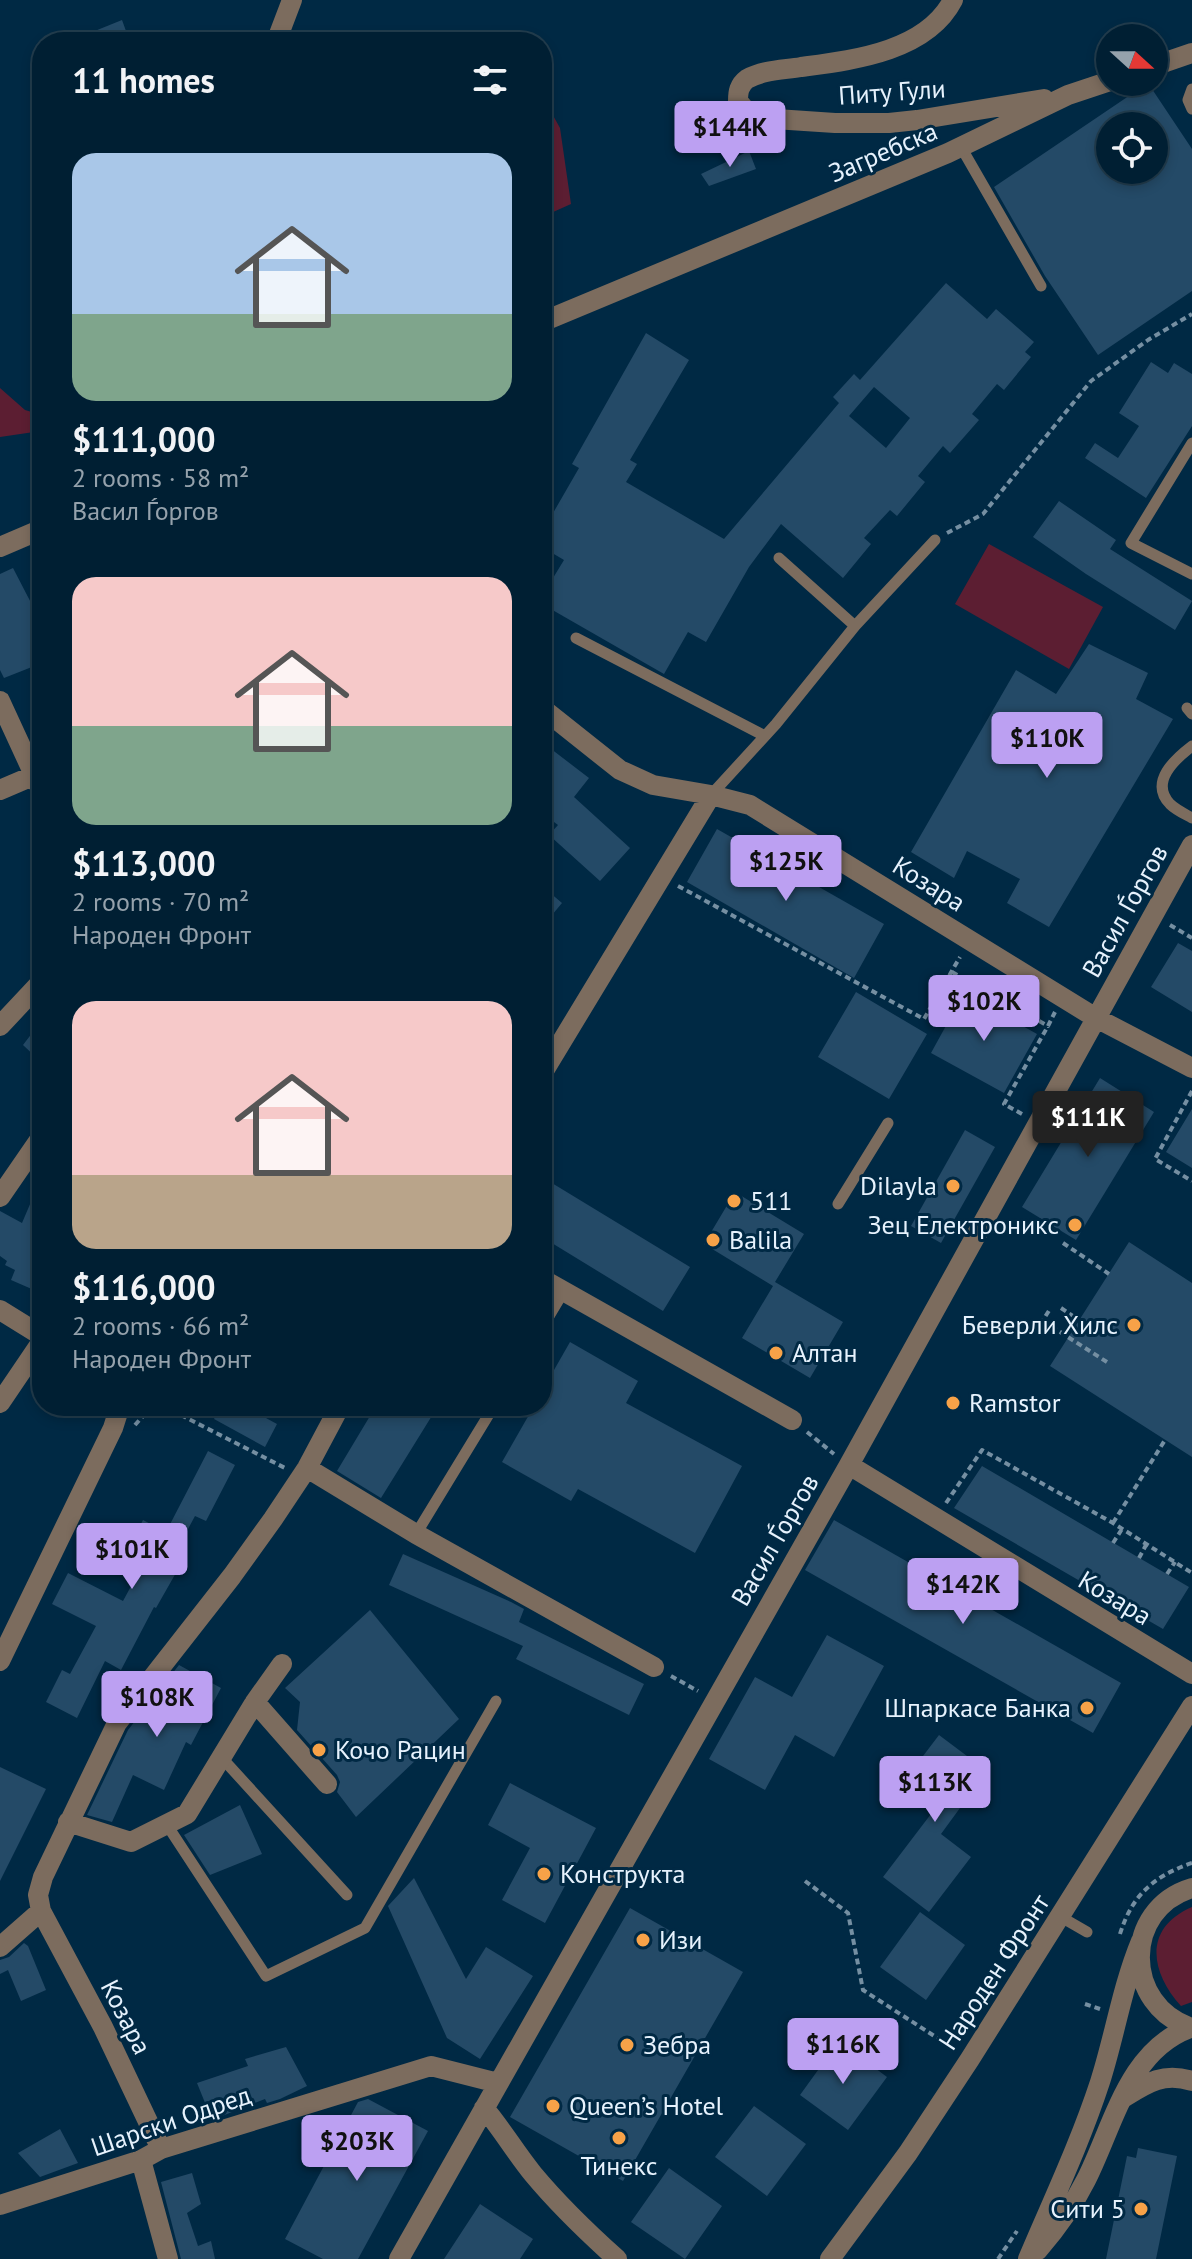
<!DOCTYPE html>
<html lang="en">
<head>
<meta charset="utf-8">
<style>
	body { margin:0; font-family:"PT Sans",sans-serif; background:#0e2c3f; color:#f1f3f6; height:100vh; display:flex; flex-direction:column; font-size:30px; white-space:nowrap }
	* { box-sizing:border-box; margin:0 }
	p { font-size:26px; color:#95a2ac }
	.icon { flex:none; width:44px; height:44px; fill:none; stroke:currentColor; stroke-width:2; stroke-linecap:round; stroke-linejoin:round }
	.map { position:relative; flex:1; overflow:hidden }
	.side { position:absolute; left:32px; top:32px; width:520px; height:1384px; display:flex; flex-direction:column; background:#001f33; border-radius:32px; box-shadow:0 4px 12px #0003,0 0 0 2px #223d4e }
	.side>* { flex:none }
	.needle { width:52px; rotate:111deg }
	.controls { position:absolute; left:1096px; top:24px; display:grid; gap:16px }
	.controls a { display:grid; place-items:center; width:72px; height:72px; border-radius:50%; background:#001f33; box-shadow:0 4px 12px #0003,0 0 0 2px #223d4e; font-size:40px }
	.price { position:absolute; translate:-50% -68px; padding:0 18px; border-radius:8px; background:#bca0f2; color:#111; font-size:26px; line-height:52px; filter:drop-shadow(0 2px 4px #0008) }
	.price::after { content:''; position:absolute; left:50%; top:48px; width:24px; height:18px; margin-left:-12px; background:inherit; clip-path:polygon(0 0,100% 0,50% 100%) }
	.price.selected { background:#222; color:#fff }
	ul { padding:0; list-style:none }
	li { display:grid; align-content:center; gap:16px; height:424px; padding:0 40px }
	li span { display:grid; place-items:center; height:248px; border-radius:24px; color:#555 }
	li>.icon { margin-inline-start:auto }
	span .icon { width:144px; height:144px; fill:#fffc; stroke-width:1 }
	li b { font-size:34px }
	h2 { display:flex; justify-content:space-between; align-items:center; height:96px; padding:0 40px; font-size:34px }
	.map>svg:first-child { display:block }
</style>
</head>
<body>
<div class="map">
<svg width="1192" height="2259" viewBox="0 0 1192 2259">
	<rect width="100%" height="100%" fill="#002944"/>
	<path fill="#5c1e32" d="M542 110H550L560 128 571 204 542 217Z
		M0 388 25 410 42 415V445L34 432 0 437Z
		M989 544 1103 607 1069 669 955 604Z
		M1192 1907V2002L1181 2006C1150 1972 1143 1928 1192 1907Z"/>
	<path fill="#244a67" fill-rule="evenodd" d="M122 20 130 42H70V41Z
		M1148 83 1192 149V291L1098 355 1045 276 994 187ZM1110 126H1154V170H1110Z
		M749 151 756 169 709 186 701 174Z
		M946 283 987 319 996 309 1034 342 1025 352 1031 357 1004 390 997 384 972 414 979 420 950 453 943 446 918 476 925 482 897 516 890 510 864 538 871 544 843 578 781 524 749 567 706 642 688 632 664 674 542 604V596L564 560 542 547V541L549 529 545 527 579 468 572 464 646 333 689 360 630 460 637 464 626 482 724 539 839 403 833 397 854 374 860 380ZM874 387 910 418 886 448 849 416Z
		M1151 362 1168 373 1174 363 1192 374V426L1146 498 1085 458 1095 443 1118 458 1139 426 1119 413Z
		M1059 501 1116 540 1110 549 1192 601 1175 630 1086 574 1033 537Z
		M13 568 42 624V663L4 678 0 670V574Z
		M1089 644 1148 673 1136 699 1173 719 1049 927 1007 903 1020 879 967 851 954 878 911 852 1016 670 1056 694Z
		M542 742 589 778 574 797 630 848 600 881 549 835 558 825 542 813Z
		M717 829 884 924 854 978 687 882Z
		M542 886 562 903 542 927Z
		M1178 943 1192 951V1012L1151 987Z
		M856 992 927 1034 889 1099 818 1057Z
		M964 993 1037 1034 1004 1093 931 1053Z
		M42 1020V1063L23 1045Z
		M1100 1078 1154 1112 1076 1240 1022 1207Z
		M1192 1109V1168L1166 1152Z
		M965 1130 995 1147 941 1243 911 1226Z
		M42 1176V1272L34 1290 11 1280 15 1270 5 1265 7 1261 0 1256V1211L22 1223Z
		M542 1177 690 1267 663 1311 542 1237Z
		M735 1192 804 1234 775 1282 843 1322 810 1378 742 1338 773 1286 704 1244Z
		M1129 1242 1192 1283V1457L1050 1366Z
		M570 1342 638 1381 626 1403 742 1466 695 1553 578 1489 571 1501 502 1462 534 1406H542V1391Z
		M221 1406H244L277 1424 265 1447 214 1419Z
		M376 1406H438L381 1498 337 1471Z
		M208 1451 235 1465 206 1521 195 1516 172 1559 181 1564 156 1608 154 1607 121 1670 105 1661 77 1718 46 1702 62 1670 70 1674 96 1626 52 1604 68 1573 123 1601 149 1553 131 1543 143 1520 166 1532Z
		M982 1466 1189 1587 1163 1629 954 1508Z
		M834 1520 1121 1683 1093 1733 805 1570Z
		M403 1554 511 1602 524 1609 519 1622 644 1684 629 1715 516 1659 523 1646 389 1585Z
		M370 1610 459 1719 356 1817 337 1792 340 1782 337 1775 297 1730 300 1702 285 1688Z
		M827 1635 884 1666 834 1757 795 1735 765 1790 709 1759 755 1677 792 1697Z
		M179 1665 221 1688 191 1745 186 1742 164 1790 133 1775 112 1822 87 1815 128 1730Z
		M939 1735 987 1771 941 1834 971 1857 929 1912 883 1877 934 1810 901 1785Z
		M0 1767 46 1789 0 1881Z
		M510 1783 596 1828 545 1923 502 1900 530 1848 488 1825Z
		M240 1805 262 1854 210 1875 184 1835Z
		M414 1878 466 1979 486 1947 533 1976 480 2059 447 2038 388 1906Z
		M630 1908 743 1972 623 2181 510 2117Z
		M920 1912 965 1945 926 2000 880 1967Z
		M24 1943 28 1946 46 1990 21 2001 8 1970 0 1974V1960L9 1957Z
		M839 2041 887 2077 848 2130 800 2095Z
		M286 2047 307 2086 280 2099 267 2103 265 2099 212 2120 197 2083 248 2066 245 2059Z
		M368 2099 428 2131 358 2259H323L285 2239 358 2102Z
		M754 2106 806 2144 767 2196 715 2157Z
		M60 2129 78 2163 40 2177 18 2153Z
		M1138 2148 1177 2156 1156 2259H1106L1127 2156 1136 2158Z
		M669 2168 722 2206 685 2259 631 2222Z
		M192 2173 201 2204 187 2213 198 2246 211 2241 215 2259H181L161 2182Z
		M480 2204 533 2239 520 2259H444Z"/>
	<g fill="none" stroke-linecap="round" stroke-linejoin="round">
		<path stroke="#758fa2" stroke-width="4" stroke-dasharray="6 4" stroke-linecap="butt" d="M947 533 983 514 1091 381 1148 340 1192 314
			M678 886 924 1019 960 957
			M1170 925 1192 938
			M952 972 1048 1026 1055 1012
			M1192 1091 1155 1159 1192 1181
			M1022 1114 1004 1104 1048 1026
			M1063 1243 1109 1274
			M1061 1308 1076 1318
			M1043 1321 1110 1364
			M1035 1333 1050 1309
			M163 1406 285 1468
			M135 1425 152 1406
			M807 1432 834 1454
			M946 1503 982 1450 1113 1523 1192 1573
			M1113 1523 1165 1440
			M1113 1543 1122 1529
			M1139 1558 1146 1545
			M1167 1574 1175 1562
			M671 1676 698 1691
			M805 1881 848 1913 863 1990 956 2050
			M1120 1934C1132 1895 1154 1876 1192 1863
			M1085 2004 1100 2009
			M998 2259 1017 2231"/>
		<path stroke="#7c6c5e" stroke-width="11" d="M1192 89 1188 100 1192 109
			M961 147 1041 286
			M1192 443 1131 543 1192 574
			M779 558 855 626
			M576 638 765 736
			M1187 708 1192 714
			M1192 746C1175 759 1149 782 1170 804 1176 810 1185 814 1192 818
			M711 795 776 724 855 626 935 540
			M838 1204 888 1123
			M542 1328 564 1291
			M416 1534 494 1406
			M222 1758 347 1895
			M167 1825 266 1976 365 1928 496 1701
			M1061 1917 1087 1932"/>
		<path stroke="#7c6c5e" stroke-width="20" d="M953 0C926 52 853 60 801 67 783 70 763 70 747 79 739 85 738 92 738 101L747 112 760 118 835 123H889L917 120 1044 99
			M276 42 292 0
			M1154 66 1192 53
			M542 322 948 153 1068 95 1110 81
			M0 547 42 529
			M0 701 42 792
			M542 708 620 770 653 785 711 795 750 805 1096 1018 1192 1068
			M0 790 42 772
			M0 1026 42 981
			M542 1074 711 795
			M0 1197 42 1136
			M542 1279 792 1420
			M0 1310 42 1336
			M0 1403 42 1341
			M849 1465 1192 1674
			M307 1468 416 1534 654 1667
			M0 1661 113 1428 120 1406
			M255 1702 327 1784
			M68 1822 131 1842 187 1814 255 1702 282 1664
			M41 1911 103 2027 161 2149
			M0 1947 41 1911 38 1895 43 1877 117 1723 232 1576 273 1519 307 1468 340 1406
			M484 2108C502 2129 515 2152 533 2174 558 2204 588 2233 617 2259
			M141 2160 168 2259
			M0 2205 141 2160 161 2149 431 2066 498 2083
			M399 2259 849 1465 1192 845
			M830 2259 908 2153 970 2059 1192 1706"/>
		<path stroke="#7c6c5e" stroke-width="20" d="M1192 1888C1122 1909 1123 2006 1192 2028
			M1123 2098C1147 2083 1163 2072 1192 2081
			M1038 2250C1057 2228 1073 2206 1086 2180 1113 2127 1128 2050 1190 2028
			M1028 2259C1053 2200 1080 2143 1100 2082 1115 2035 1122 1987 1141 1941"/>
	</g>
	<g fill="#f7a248" stroke="#002944" stroke-width="3">
		<circle cx="953" cy="1186" r="8"/>
		<circle cx="734" cy="1201" r="8"/>
		<circle cx="1075" cy="1225" r="8"/>
		<circle cx="713" cy="1240" r="8"/>
		<circle cx="1134" cy="1325" r="8"/>
		<circle cx="776" cy="1353" r="8"/>
		<circle cx="953" cy="1403" r="8"/>
		<circle cx="1087" cy="1708" r="8"/>
		<circle cx="319" cy="1750" r="8"/>
		<circle cx="544" cy="1874" r="8"/>
		<circle cx="643" cy="1940" r="8"/>
		<circle cx="627" cy="2045" r="8"/>
		<circle cx="553" cy="2106" r="8"/>
		<circle cx="619" cy="2138" r="8"/>
		<circle cx="1141" cy="2209" r="8"/>
	</g>
	<g text-anchor="middle" stroke-width="6" stroke-linejoin="round" paint-order="stroke">
		<g font-size="26" fill="#e6f2fd" stroke="#002944">
			<text transform="translate(892 92) rotate(-4)" y="9">Питу Гули</text>
			<text transform="translate(883 152) rotate(-23)" y="9">Загребска</text>
			<text transform="translate(929 884) rotate(32)" y="9">Козара</text>
			<text transform="translate(1125 911) rotate(-61)" y="9">Васил Ѓоргов</text>
			<text transform="translate(775 1540) rotate(-60)" y="9">Васил Ѓоргов</text>
			<text transform="translate(1115 1598) rotate(31)" y="9">Козара</text>
			<text transform="translate(994 1972) rotate(-57)" y="9">Народен Фронт</text>
			<text transform="translate(126 2017) rotate(63)" y="9">Козара</text>
			<text transform="translate(171 2121) rotate(-19)" y="9">Шарски Одред</text>
		</g>
		<g font-size="26" fill="#e6f2fd" stroke="#002944" text-anchor="start">
			<text x="937" y="1195" text-anchor="end">Dilayla</text>
			<text x="750" y="1210">511</text>
			<text x="1059" y="1234" text-anchor="end">Зец Електроникс</text>
			<text x="729" y="1249">Balila</text>
			<text x="1118" y="1334" text-anchor="end">Беверли Хилс</text>
			<text x="792" y="1362">Алтан</text>
			<text x="969" y="1412">Ramstor</text>
			<text x="1071" y="1717" text-anchor="end">Шпаркасе Банка</text>
			<text x="335" y="1759">Кочо Рацин</text>
			<text x="560" y="1883">Конструкта</text>
			<text x="659" y="1949">Изи</text>
			<text x="643" y="2054">Зебра</text>
			<text x="569" y="2115">Queen’s Hotel</text>
			<text x="619" y="2175" text-anchor="middle">Тинекс</text>
			<text x="1125" y="2218" text-anchor="end">Сити 5</text>
		</g>
	</g>
</svg>
<div class="controls">
<a><svg class="needle" viewBox="-14 -14 28 28"><path d="M0-13l5 13h-10z" fill="#e53935"/><path d="M0 13l5-13h-10z" fill="#95a2ac"/></svg></a>
<a><svg class="icon" aria-label="locate" viewBox="0 0 24 24"><circle cx="12" cy="12" r="6"/><path d="M12 2v4M12 18v4M2 12h4M18 12h4"/></svg></a>
</div>
<b class="price" style="left:730px;top:169px">$144K</b>
<b class="price" style="left:1047px;top:780px">$110K</b>
<b class="price" style="left:786px;top:903px">$125K</b>
<b class="price" style="left:984px;top:1043px">$102K</b>
<b class="price selected" style="left:1088px;top:1159px">$111K</b>
<b class="price" style="left:132px;top:1591px">$101K</b>
<b class="price" style="left:963px;top:1626px">$142K</b>
<b class="price" style="left:157px;top:1739px">$108K</b>
<b class="price" style="left:935px;top:1824px">$113K</b>
<b class="price" style="left:843px;top:2086px">$116K</b>
<b class="price" style="left:357px;top:2183px">$203K</b>
<section class="side">
<h2>11 homes<svg class="icon" aria-label="filters" viewBox="0 0 24 24"><path d="M4 7h16M4 17h16"/><circle cx="9" cy="7" r="2"/><circle cx="15" cy="17" r="2"/></svg></h2>
<ul>
<li><span style="background:linear-gradient(#a9c7e8 65%,#7fa58c 0)"><svg class="icon" aria-label="home" viewBox="0 0 24 24"><path d="M3 11l9-7 9 7M6 9v11h12V9"/></svg></span><div><b>$111,000</b><p>2 rooms · 58 m²</p><p>Васил Ѓоргов</p></div></li>
<li><span style="background:linear-gradient(#f6c9c9 60%,#7fa58c 0)"><svg class="icon" aria-label="home" viewBox="0 0 24 24"><path d="M3 11l9-7 9 7M6 9v11h12V9"/></svg></span><div><b>$113,000</b><p>2 rooms · 70 m²</p><p>Народен Фронт</p></div></li>
<li><span style="background:linear-gradient(#f6c9c9 70%,#b9a48a 0)"><svg class="icon" aria-label="home" viewBox="0 0 24 24"><path d="M3 11l9-7 9 7M6 9v11h12V9"/></svg></span><div><b>$116,000</b><p>2 rooms · 66 m²</p><p>Народен Фронт</p></div></li>
</ul>
</section>
</div>
</body>
</html>
